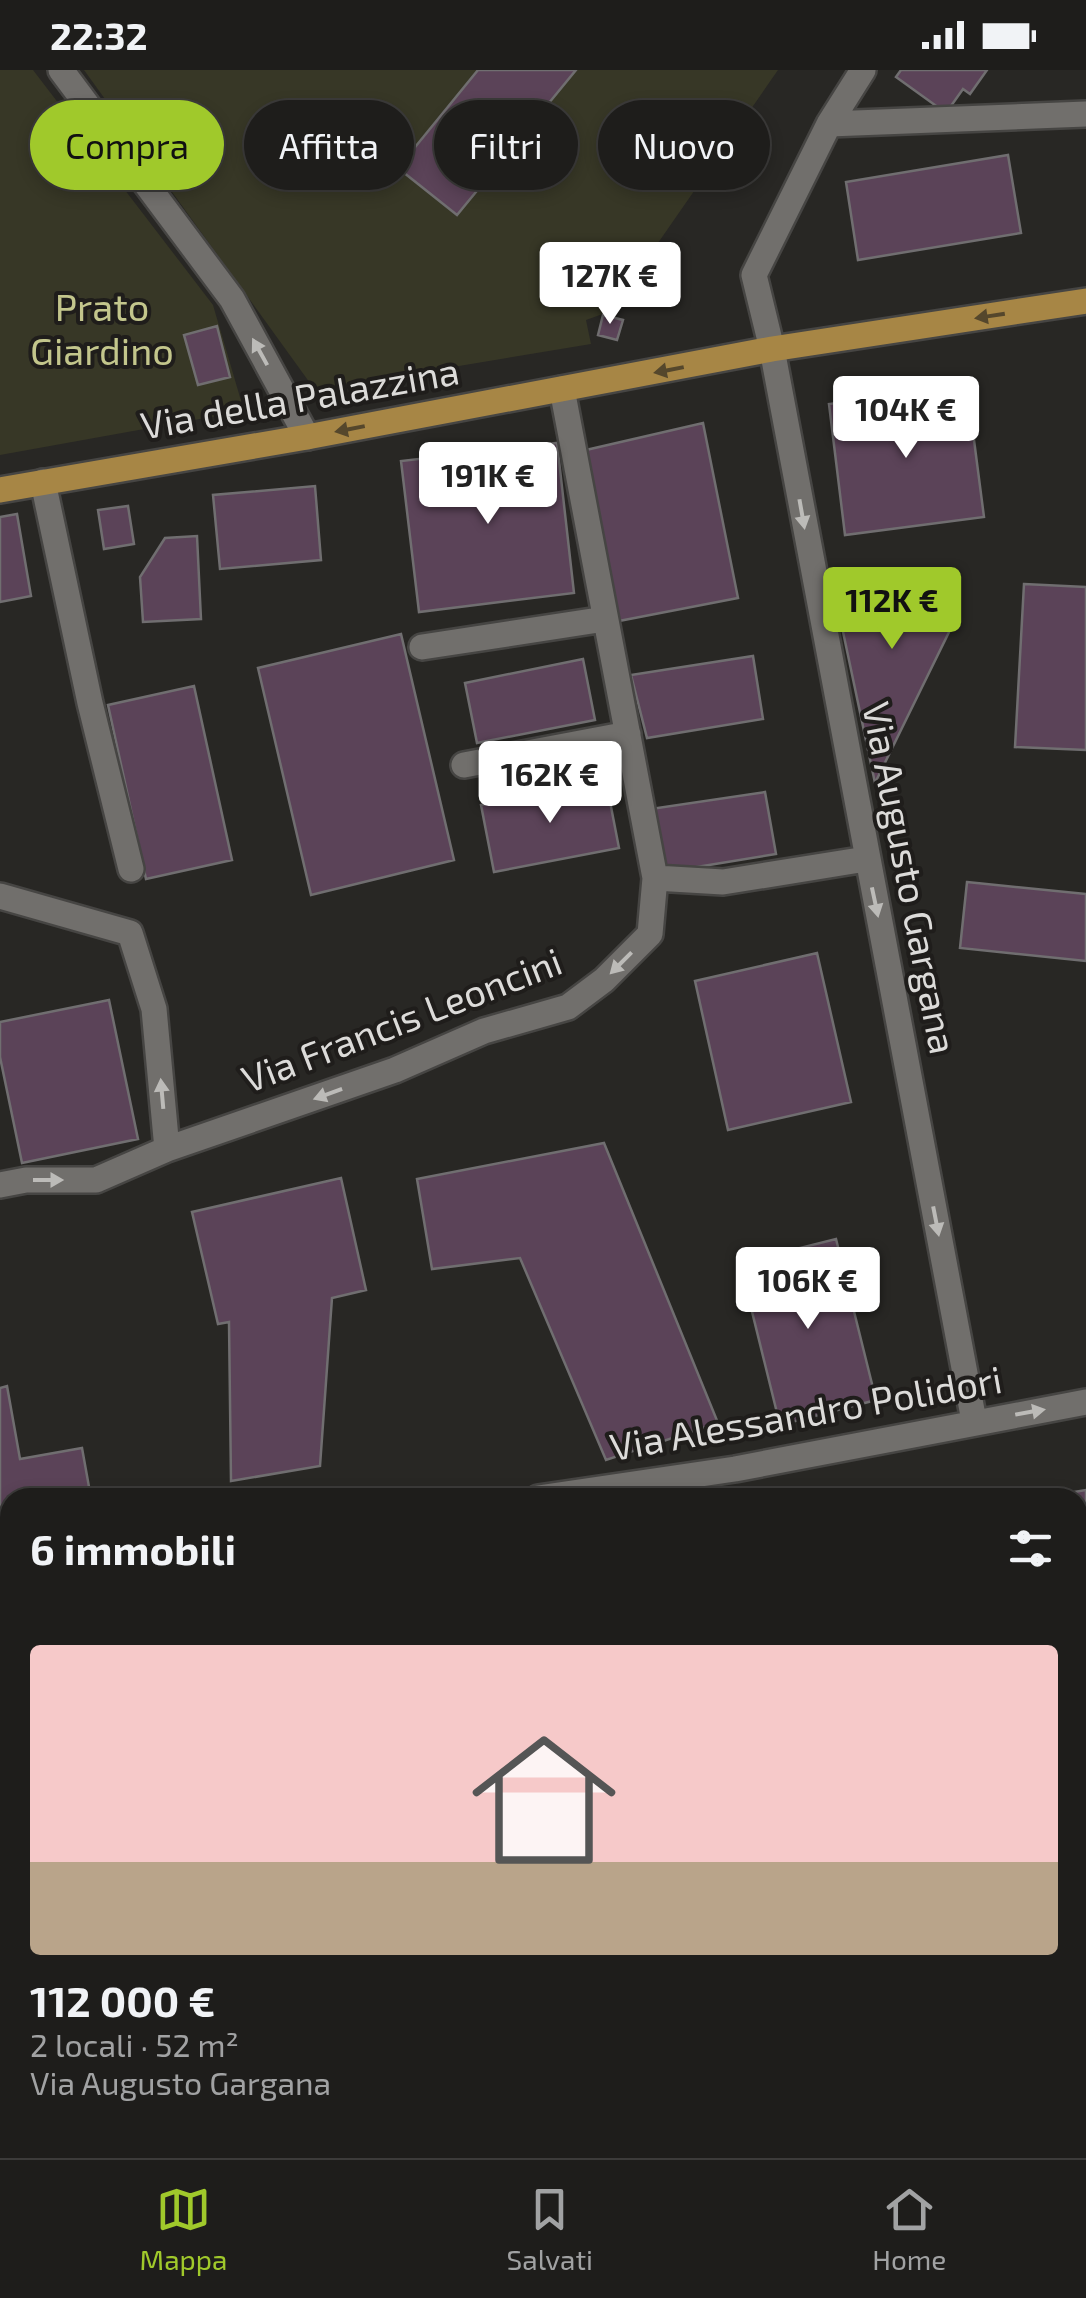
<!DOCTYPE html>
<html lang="it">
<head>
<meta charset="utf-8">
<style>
	body { margin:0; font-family:"Exo 2",sans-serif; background:#262624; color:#f1f3f6; height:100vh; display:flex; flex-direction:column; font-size:38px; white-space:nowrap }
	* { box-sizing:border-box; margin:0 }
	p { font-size:32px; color:#a1a2a3 }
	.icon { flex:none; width:55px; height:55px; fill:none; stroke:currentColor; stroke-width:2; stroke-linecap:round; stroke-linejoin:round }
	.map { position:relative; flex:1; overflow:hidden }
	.side { position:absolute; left:0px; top:1418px; width:1088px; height:672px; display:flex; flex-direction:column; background:#1e1d1b; border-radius:30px 30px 0 0; box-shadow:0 5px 15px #0003,0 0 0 2px #3c3b3a }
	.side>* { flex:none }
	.banner { position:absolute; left:30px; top:30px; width:1028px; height:90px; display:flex; gap:20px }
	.price { position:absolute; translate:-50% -85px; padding:0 22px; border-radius:10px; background:#fff; color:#222; font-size:32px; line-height:65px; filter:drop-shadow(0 2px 5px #0008) }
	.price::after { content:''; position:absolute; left:50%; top:60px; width:30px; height:22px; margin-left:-15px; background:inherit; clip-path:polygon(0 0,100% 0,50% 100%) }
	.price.current { background:#a0c92b; color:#111 }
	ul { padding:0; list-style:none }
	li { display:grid; align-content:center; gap:20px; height:530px; padding:0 30px }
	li+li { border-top:2px solid #3c3b3a }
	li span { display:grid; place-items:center; height:310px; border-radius:10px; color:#555 }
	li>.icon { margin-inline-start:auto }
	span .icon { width:180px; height:180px; fill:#fffc; stroke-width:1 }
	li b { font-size:42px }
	h2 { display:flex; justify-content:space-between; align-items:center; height:120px; padding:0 30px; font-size:42px }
	.chip { padding:0 35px; border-radius:45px; background:#1e1d1b; box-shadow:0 5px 15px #0003,0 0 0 2px #3c3b3a; font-size:35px; line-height:90px }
	.chip.current { background:#a0c92b; color:#111 }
	.status { display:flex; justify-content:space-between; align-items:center; height:70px; padding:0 50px; background:#1e1d1b; direction:ltr }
	.status svg { height:28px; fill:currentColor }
	.tab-bar { display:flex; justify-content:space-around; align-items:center; height:140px; border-top:2px solid #3c3b3a; background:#1e1d1b; font-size:28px; color:#a1a2a3 }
	.tab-bar a { display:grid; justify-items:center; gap:5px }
	.tab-bar .current { color:#a0c92b }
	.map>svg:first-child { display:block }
</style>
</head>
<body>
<div class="status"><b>22:32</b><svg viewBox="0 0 49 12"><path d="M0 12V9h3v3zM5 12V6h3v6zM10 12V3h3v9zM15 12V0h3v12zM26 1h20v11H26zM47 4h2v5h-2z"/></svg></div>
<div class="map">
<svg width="1086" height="2088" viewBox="0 0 1086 2088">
	<rect width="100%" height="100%" fill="#282724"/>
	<path fill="#373726" d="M0 0H33L213 235 244 341 0 385Z
		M84 0H478L399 98 456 145 576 0H778L658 173 672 219 586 250 591 274 315 320Z"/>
	<path fill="#5b4358" stroke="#706e70" stroke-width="2.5" d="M478 0H576L457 145 398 98Z
		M901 0H987L970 24 963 19 946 43 896 7Z
		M1008 85 1021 163 858 190 846 112Z
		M603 245 623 250 617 270 598 265Z
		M217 256 230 307 198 315 184 265Z
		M967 316 984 447 845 465 829 334Z
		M703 353 738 528 619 551 586 380Z
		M557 373 574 523 419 542 401 391Z
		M315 416 321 490 220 499 213 425Z
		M128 436 134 474 104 479 98 440Z
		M17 444 31 526 0 532V447Z
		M197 466 201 549 143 552 140 507 165 468Z
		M940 501 950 560 875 713 835 524Z
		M1024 514 1086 517V680L1015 677Z
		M401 564 454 790 311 825 258 598Z
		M753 586 763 649 647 668 631 605Z
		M583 589 595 650 477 673 465 613Z
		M194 616 232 790 146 809 108 635Z
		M606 711 619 778 494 802 481 735Z
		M765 722 776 784 660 803 644 740Z
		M967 812 1086 824V891L960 878Z
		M817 883 851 1032 728 1060 695 911Z
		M109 930 138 1069 22 1093 0 987V952Z
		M604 1073 718 1353 606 1390 520 1188 432 1199 417 1109Z
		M341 1108 366 1220 332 1228 320 1396 231 1411 229 1252 218 1254 192 1142Z
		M836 1169 876 1330 780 1355 740 1193Z
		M7 1316 20 1389 82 1378 91 1428H10V1471L0 1473V1318Z
		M1086 1420V1510L1078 1511V1428L1050 1426Z
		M10 1551V1638L6 1639 0 1607V1553Z
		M1086 1748V1888L1078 1890V1750Z
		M0 1978 10 1982V2078L0 2079Z"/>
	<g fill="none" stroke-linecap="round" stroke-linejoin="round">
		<defs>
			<path id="minor" d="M61 0 232 229 307 367
				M863 0 829 54 754 205 772 279 974 1351
				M829 54 1086 44
				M562 319 655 808 723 812 866 789
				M43 412 90 633 131 799
				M422 577 605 549
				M464 695 628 664
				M0 826 130 863 154 939 167 1079 96 1110H26L0 1115
				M167 1079 395 1000 484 961 568 937 604 910 650 864 655 808
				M538 1428 735 1399 1086 1332
				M0 1517 10 1515
				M1057 2080 1062 2088
				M258 2088 263 2080
				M448 2088 492 2080"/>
			<path id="major" d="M0 420 307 367 772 279 1086 231
				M0 1904 10 1908
				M1078 1962 1086 1960"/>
		</defs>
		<use href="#minor" stroke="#464543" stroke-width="30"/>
		<use href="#major" stroke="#464543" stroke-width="30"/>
		<use href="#minor" stroke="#716f6c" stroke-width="25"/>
		<use href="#major" stroke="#a78645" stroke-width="25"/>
	</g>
	<defs><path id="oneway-solid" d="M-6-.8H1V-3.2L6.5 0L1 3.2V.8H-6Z" transform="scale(2.5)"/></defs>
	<g fill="#55472c">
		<use href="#oneway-solid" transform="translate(990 246) rotate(171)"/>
		<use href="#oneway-solid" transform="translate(669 300) rotate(169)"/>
		<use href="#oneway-solid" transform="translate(350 359) rotate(169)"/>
	</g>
	<g fill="#bcbbb8">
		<use href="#oneway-solid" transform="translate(260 282) rotate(-119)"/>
		<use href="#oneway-solid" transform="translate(802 444) rotate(80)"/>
		<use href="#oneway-solid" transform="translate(875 832) rotate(78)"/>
		<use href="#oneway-solid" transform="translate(621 893) rotate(135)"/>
		<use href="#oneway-solid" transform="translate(162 1024) rotate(-95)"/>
		<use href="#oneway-solid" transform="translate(328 1024) rotate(160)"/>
		<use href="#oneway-solid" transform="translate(48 1110)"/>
		<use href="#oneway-solid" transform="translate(936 1151) rotate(79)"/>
		<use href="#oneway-solid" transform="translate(1030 1342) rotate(-10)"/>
	</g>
	<g text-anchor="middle" stroke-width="8" stroke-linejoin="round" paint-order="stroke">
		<g font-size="38" fill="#c3c68c" stroke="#1f1d1b">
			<text x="102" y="251">Prato<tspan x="102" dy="44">Giardino</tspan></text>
		</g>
		<g font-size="38" fill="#dcdbd9" stroke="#1f1d1b">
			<text transform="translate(300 329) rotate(-10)" y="13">Via della Palazzina</text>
			<text transform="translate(909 808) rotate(79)" y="13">Via Augusto Gargana</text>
			<text transform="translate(402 951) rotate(-21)" y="13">Via Francis Leoncini</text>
			<text transform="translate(806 1344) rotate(-10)" y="13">Via Alessandro Polidori</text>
		</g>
	</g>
</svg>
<b class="price" style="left:610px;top:257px">127K €</b>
<b class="price" style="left:906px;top:391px">104K €</b>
<b class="price" style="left:488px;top:457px">191K €</b>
<b class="price current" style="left:892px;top:582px">112K €</b>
<b class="price" style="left:550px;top:756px">162K €</b>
<b class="price" style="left:808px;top:1262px">106K €</b>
<div class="banner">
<a class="chip current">Compra</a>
<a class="chip">Affitta</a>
<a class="chip">Filtri</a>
<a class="chip">Nuovo</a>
</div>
<section class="side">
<h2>6 immobili<svg class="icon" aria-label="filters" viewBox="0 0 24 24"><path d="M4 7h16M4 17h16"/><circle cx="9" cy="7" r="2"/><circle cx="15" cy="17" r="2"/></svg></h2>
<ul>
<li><span style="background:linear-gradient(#f6c9c9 70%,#b9a48a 0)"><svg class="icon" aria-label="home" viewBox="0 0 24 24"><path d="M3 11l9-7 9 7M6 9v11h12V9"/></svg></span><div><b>112 000 €</b><p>2 locali · 52 m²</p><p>Via Augusto Gargana</p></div></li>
</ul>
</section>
</div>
<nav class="tab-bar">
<a class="current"><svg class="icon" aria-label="map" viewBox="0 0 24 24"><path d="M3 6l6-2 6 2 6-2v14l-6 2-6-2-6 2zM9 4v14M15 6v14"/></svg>Mappa</a>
<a><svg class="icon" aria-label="saved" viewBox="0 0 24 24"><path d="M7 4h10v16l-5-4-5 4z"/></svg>Salvati</a>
<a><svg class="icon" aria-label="home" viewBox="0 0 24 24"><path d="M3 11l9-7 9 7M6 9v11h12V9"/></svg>Home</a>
</nav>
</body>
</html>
